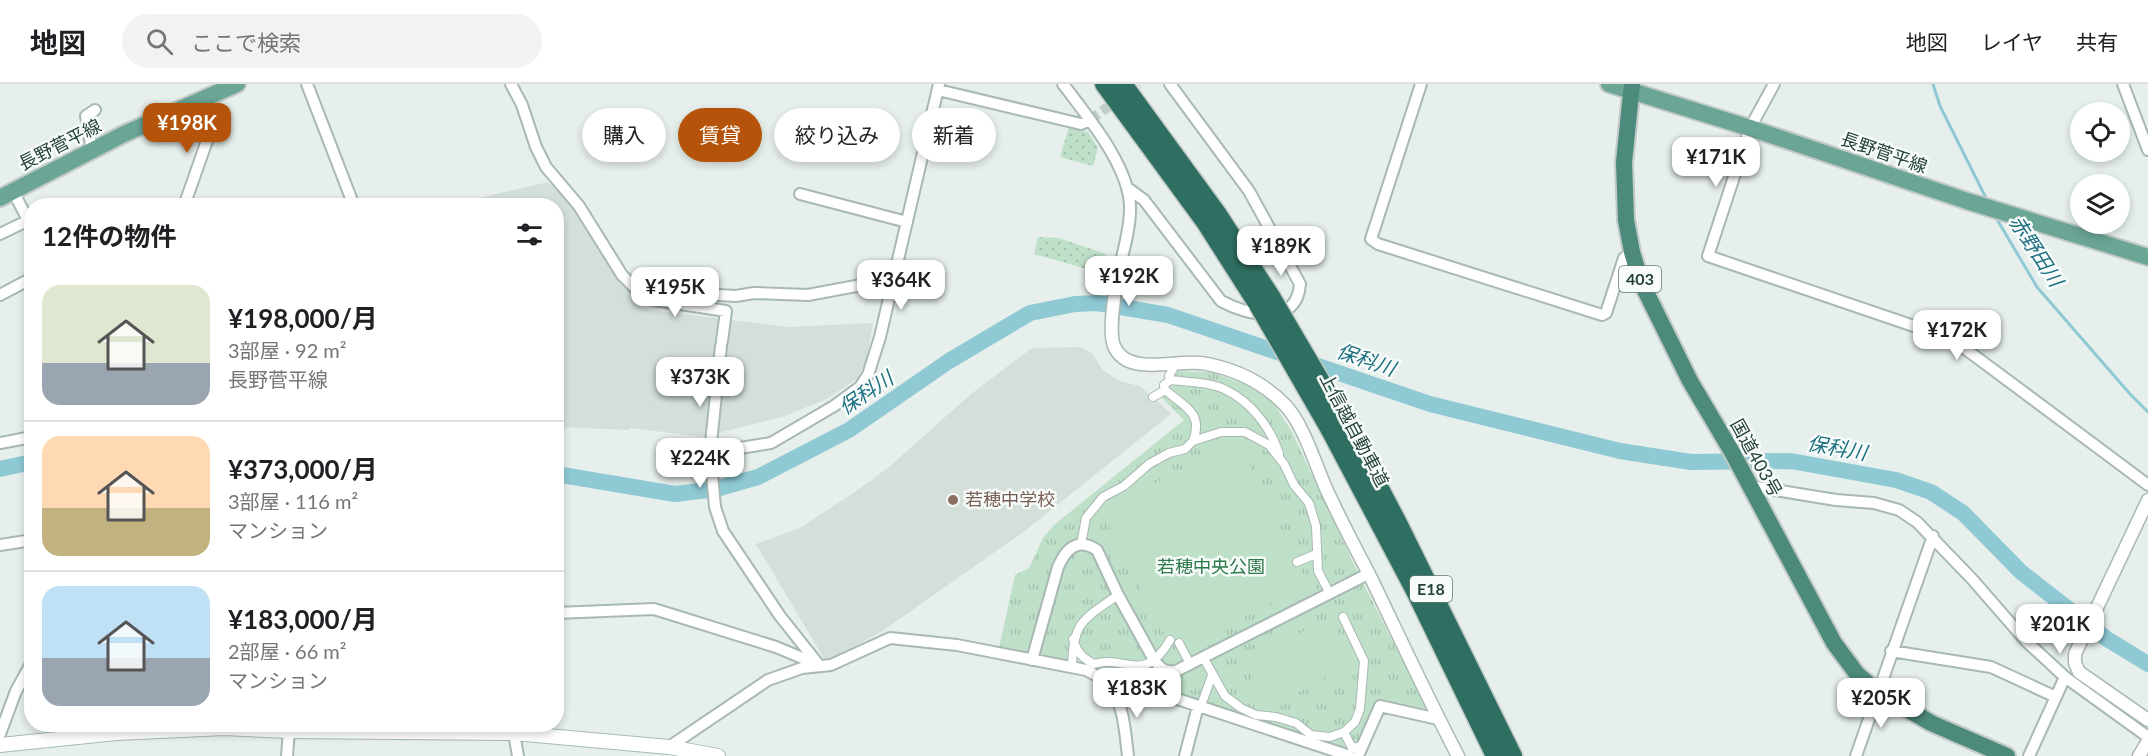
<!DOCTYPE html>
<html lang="ja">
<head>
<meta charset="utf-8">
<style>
	body { margin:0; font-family:Lato,"Noto Sans JP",sans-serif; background:#f2f2f2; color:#202124; height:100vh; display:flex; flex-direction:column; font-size:22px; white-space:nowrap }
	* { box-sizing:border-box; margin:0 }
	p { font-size:20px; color:#757577 }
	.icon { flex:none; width:33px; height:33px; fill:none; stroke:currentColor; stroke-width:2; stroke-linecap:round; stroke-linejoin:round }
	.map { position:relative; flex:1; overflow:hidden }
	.sheet { position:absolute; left:24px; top:114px; width:540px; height:534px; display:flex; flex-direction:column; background:#fff; border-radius:24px; box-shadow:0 3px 9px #0003 }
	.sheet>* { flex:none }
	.top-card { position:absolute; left:582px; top:24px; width:570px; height:54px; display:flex; gap:12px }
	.controls { position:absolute; left:2070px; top:18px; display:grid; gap:12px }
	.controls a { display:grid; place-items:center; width:60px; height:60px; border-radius:50%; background:#fff; box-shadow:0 3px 9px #0003; font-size:30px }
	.price { position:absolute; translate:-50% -51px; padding:0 14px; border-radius:12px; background:#fff; color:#222; font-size:20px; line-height:39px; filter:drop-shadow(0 2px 3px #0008) }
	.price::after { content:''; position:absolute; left:50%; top:36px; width:18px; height:14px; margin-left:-9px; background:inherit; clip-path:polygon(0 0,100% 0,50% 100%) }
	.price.current { background:#b45309; color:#fff }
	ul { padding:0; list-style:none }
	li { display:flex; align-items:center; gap:18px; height:150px; padding:0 18px }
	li+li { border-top:2px solid #e0e0e0 }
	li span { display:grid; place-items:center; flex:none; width:168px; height:120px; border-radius:18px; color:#555 }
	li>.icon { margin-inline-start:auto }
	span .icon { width:72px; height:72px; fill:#fffc; stroke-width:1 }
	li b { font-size:26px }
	h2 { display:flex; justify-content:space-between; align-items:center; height:72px; padding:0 18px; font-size:26px }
	.tag { padding:0 21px; border-radius:27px; background:#fff; box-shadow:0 3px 9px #0003; font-size:21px; line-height:54px }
	.tag.current { background:#b45309; color:#fff }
	header { display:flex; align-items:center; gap:36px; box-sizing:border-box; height:84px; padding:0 30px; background:#fff; border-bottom:2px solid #e0e0e0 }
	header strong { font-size:28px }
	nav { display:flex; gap:33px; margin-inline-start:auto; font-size:21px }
	.search { width:420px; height:54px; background:#f2f2f2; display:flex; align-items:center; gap:15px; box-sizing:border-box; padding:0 21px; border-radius:33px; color:#757577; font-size:22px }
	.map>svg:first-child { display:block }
</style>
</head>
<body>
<header>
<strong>地図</strong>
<div class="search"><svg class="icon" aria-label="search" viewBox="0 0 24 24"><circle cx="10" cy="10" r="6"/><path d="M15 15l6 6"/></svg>ここで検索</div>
<nav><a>地図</a><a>レイヤ</a><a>共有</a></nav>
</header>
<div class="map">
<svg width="2148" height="672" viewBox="0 0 2148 672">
	<defs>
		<pattern id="grass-dots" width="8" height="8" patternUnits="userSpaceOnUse" patternTransform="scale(1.5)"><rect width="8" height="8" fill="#bfe0c8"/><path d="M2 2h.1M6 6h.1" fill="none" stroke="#a4c1ad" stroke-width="1.8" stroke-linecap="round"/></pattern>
		<pattern id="park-tufts" width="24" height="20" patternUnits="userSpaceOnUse" patternTransform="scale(1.5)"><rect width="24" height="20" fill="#bfe0c8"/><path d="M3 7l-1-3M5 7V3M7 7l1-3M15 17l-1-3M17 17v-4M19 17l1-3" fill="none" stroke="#a4c1ad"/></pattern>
	</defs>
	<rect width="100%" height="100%" fill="#e6efeb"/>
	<path fill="#d4dfda" d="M548 98 549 101H556L560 105 642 225 788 243 873 239 867 275 858 294 827 315 782 333 703 353 631 344 629 346 557 343 556 122H445Z
		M1081 263 1092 269 1102 285 1117 296 1139 302 1153 313 1171 330 1026 446 881 548 826 578 756 460 800 444 855 408 889 383 971 310 1032 264Z"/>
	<path fill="url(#grass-dots)" d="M1069 43 1088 48 1098 64 1093 82 1060 73Z
		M1038 153 1059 154 1106 170 1103 176 1087 185 1034 170Z"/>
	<path fill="url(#park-tufts)" d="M1178 287 1211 288 1244 300 1271 315 1292 348 1358 489 1427 625 1377 617 1357 657 1354 668 1142 598 1128 594 1116 601 1103 589 1086 581 999 564 1015 491 1029 484 1043 454 1054 441 1184 336 1156 308 1167 290Z"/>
	<path fill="#bfe0c8" d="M1225 361 1245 371 1304 491 1298 505 1188 562 1167 555 1102 429Z
		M1330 534 1355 578 1268 624 1243 578Z"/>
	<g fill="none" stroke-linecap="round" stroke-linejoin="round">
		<path stroke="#8ec9d4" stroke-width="3" d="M1933 0 1940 22 1988 118
			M1995 132 2037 203 2130 310 2148 328"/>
		<path stroke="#8ec9d4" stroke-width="16" d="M0 385 32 378
			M556 390 675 410 716 405 758 393 849 346 949 277 1030 229 1075 220 1097 219 1168 231 1430 320 1620 367 1691 378 1791 377 1896 396 1931 408 1963 429 2021 488 2107 555 2148 580"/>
		<path stroke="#bfccc8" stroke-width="10" stroke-dasharray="10 5" stroke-linecap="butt" d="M1090 36 1139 0"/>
		<defs>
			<path id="pedestrian" d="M1176 279 1169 292 1170 296C1188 298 1210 298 1226 306 1251 318 1271 344 1279 370
				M1170 296 1164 301 1165 306C1184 322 1204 329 1193 357
				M1153 313 1165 306
				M1081 460 1086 434 1103 413 1124 402 1149 380 1169 369 1185 365 1193 357 1221 348H1245L1269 361 1284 380 1294 401 1309 419 1316 442 1318 487 1329 508
				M1297 478 1316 470
				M1073 555C1077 568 1082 574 1094 580 1126 570 1143 602 1170 556
				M1179 559 1190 580
				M1203 573 1225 612 1241 624 1256 631 1276 633 1296 639 1311 651 1330 653 1344 648 1355 638 1360 625 1364 577 1343 533
				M1072 583C1073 538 1082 536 1118 511
				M1202 619 1212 591
				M1344 648 1352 664 1362 662"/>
			<path id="minor" d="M307 0 354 122
				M511 0 522 21 536 63 546 83 579 122 622 191 635 204 654 216 726 227 722 257
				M1063 0C1087 32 1131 84 1130 125 1130 148 1122 171 1117 194
				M1421 0 1371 155 1378 160 1602 231 1606 229 1624 174 1632 168
				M1774 0 1750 44 1708 172 1952 255 2148 401
				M2123 0 2148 66
				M938 6 1081 40 1090 36
				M92 67 86 32 95 26
				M1129 105 1144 116 1221 217C1247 231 1297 244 1300 200L1249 107 1170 0
				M13 107 32 144
				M800 110 907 138
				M184 122 209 51 208 41 200 18
				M0 150 29 136
				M668 208 736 212 754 209 808 211 893 195
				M0 211 32 194
				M721 262 710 369 715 423 723 447 780 532 819 581
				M0 359 32 353
				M710 369 771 359 834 322 860 303 868 291 880 253 939 0
				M1750 402 1836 416 1874 419 1899 426 1917 438 1972 495 2026 557 2065 593 2148 653
				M0 461 32 456
				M556 529 654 525 776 563 819 581
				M1891 567 1991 583 2056 613
				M1032 576 1058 483C1066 465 1077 453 1097 466L1118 511 1154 576C1161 585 1164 588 1176 587L1368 490
				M1113 606 1132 600 1350 672
				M514 649 518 672
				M0 650 16 607 32 578
				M669 663 768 596 802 584 831 581 890 554 957 561 1086 586C1092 589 1098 592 1103 596 1124 612 1125 648 1128 672
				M287 672 289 647 292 641
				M1185 672 1198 622
				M1358 672 1380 622 1438 635
				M1856 672 1933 452
				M2029 672 2065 593"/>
			<path id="tertiary" d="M1117 194C1115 211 1108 246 1114 262 1128 295 1180 273 1207 280 1237 286 1264 299 1285 321 1306 343 1317 388 1331 415 1343 441 1357 467 1370 492 1399 552 1427 613 1458 672
				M2148 416 2075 570V579L2079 588 2148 636
				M2139 672 2148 657"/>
			<path id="secondary" d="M0 661 116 649 224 644 289 647 514 649 669 663 718 672"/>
			<path id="primary" d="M1609 0 1750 44 1967 117 2148 173
				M0 114 124 50 237 0"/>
			<path id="trunk" d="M1632 0 1624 78 1626 136 1632 168 1641 198 1690 297 1732 368 1834 559 1857 590 1878 608 1931 639 2007 672"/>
			<path id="motorway" d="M1104 0 1205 138 1258 221
				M1123 0 1217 129 1272 214
				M1346 340 1398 439 1513 672
				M1330 346 1414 505 1495 672"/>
		</defs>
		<use href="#pedestrian" stroke="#a8b8b2" stroke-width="10"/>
		<use href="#minor" stroke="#a8b8b2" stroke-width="14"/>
		<use href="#tertiary" stroke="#a8b8b2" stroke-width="15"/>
		<use href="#secondary" stroke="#a4bbb3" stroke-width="16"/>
		<use href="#primary" stroke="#c2cac8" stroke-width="20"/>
		<use href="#trunk" stroke="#c2cac8" stroke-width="20"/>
		<use href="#motorway" stroke="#c2cac8" stroke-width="21"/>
		<use href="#pedestrian" stroke="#fff" stroke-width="8"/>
		<use href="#minor" stroke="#fff" stroke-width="10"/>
		<use href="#tertiary" stroke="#fff" stroke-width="12"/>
		<use href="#secondary" stroke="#fff" stroke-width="14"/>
		<use href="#primary" stroke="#6aa596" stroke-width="16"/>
		<use href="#trunk" stroke="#4c8a7c" stroke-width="16"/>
		<use href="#motorway" stroke="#2f6f62" stroke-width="18"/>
		<defs>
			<path id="motorway-bridge" d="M1272 214 1346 340
				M1258 221 1330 346"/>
		</defs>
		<use href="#motorway-bridge" stroke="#c2cac8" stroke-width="21" stroke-linecap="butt"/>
		<use href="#motorway-bridge" stroke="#2f6f62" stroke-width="18"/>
	</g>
	<circle fill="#8d6e63" stroke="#f7fbf9" stroke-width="2" cx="953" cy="416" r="6"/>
	<g text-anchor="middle" stroke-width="5" stroke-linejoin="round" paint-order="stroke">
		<g fill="#f7fbf9" stroke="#637a73" stroke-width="1.5">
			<rect x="1619" y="182" width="42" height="26" rx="4.5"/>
			<rect x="1410" y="492" width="42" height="26" rx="4.5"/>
		</g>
		<g font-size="16" font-weight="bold" fill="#24423a">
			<text x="1640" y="201">403</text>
			<text x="1431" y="511">E18</text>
		</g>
		<g font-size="18" fill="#24423a" stroke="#f7fbf9">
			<text transform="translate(60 61) rotate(-27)" y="6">長野菅平線</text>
			<text transform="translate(1884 69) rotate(19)" y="6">長野菅平線</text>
			<text transform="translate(1354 346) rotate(62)" y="6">上信越自動車道</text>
			<text transform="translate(1756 374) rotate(61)" y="6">国道403号</text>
		</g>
		<g font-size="18" fill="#785e54" stroke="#f7fbf9" text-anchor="start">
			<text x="965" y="422">若穂中学校</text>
		</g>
		<g font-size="18" fill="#2d7a4b" stroke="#f7fbf9">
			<text x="1211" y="489">若穂中央公園</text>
		</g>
		<g font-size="20" font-style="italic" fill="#1c6f80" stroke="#f7fbf9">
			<text transform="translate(2036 167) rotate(57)" y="7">赤野田川</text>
			<text transform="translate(1366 276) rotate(19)" y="7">保科川</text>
			<text transform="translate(866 309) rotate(-34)" y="7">保科川</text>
			<text transform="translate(1837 364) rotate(10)" y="7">保科川</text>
		</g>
	</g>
</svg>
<div class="controls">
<a><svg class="icon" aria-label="locate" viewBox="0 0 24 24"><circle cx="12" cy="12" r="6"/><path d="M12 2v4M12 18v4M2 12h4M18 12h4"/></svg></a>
<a><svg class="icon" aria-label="layers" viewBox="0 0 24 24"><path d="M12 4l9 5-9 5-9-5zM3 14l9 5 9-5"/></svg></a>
</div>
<b class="price current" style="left:187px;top:70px">¥198K</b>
<b class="price" style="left:1716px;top:104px">¥171K</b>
<b class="price" style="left:1281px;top:193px">¥189K</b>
<b class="price" style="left:1129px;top:223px">¥192K</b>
<b class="price" style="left:901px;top:227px">¥364K</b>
<b class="price" style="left:675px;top:234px">¥195K</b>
<b class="price" style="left:1957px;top:277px">¥172K</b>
<b class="price" style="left:700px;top:324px">¥373K</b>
<b class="price" style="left:700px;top:405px">¥224K</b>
<b class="price" style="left:2060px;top:571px">¥201K</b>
<b class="price" style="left:1137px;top:635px">¥183K</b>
<b class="price" style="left:1881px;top:645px">¥205K</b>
<div class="top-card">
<a class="tag">購入</a>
<a class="tag current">賃貸</a>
<a class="tag">絞り込み</a>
<a class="tag">新着</a>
</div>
<section class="sheet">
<h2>12件の物件<svg class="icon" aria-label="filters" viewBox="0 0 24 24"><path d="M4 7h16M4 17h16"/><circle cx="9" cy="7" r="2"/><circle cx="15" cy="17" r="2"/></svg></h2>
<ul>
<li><span style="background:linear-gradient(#dfe7d0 65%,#9aa5b1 0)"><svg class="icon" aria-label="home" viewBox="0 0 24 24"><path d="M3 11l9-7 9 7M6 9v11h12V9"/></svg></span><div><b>¥198,000/月</b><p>3部屋 · 92 m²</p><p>長野菅平線</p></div></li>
<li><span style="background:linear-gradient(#ffd9b3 60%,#c2b280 0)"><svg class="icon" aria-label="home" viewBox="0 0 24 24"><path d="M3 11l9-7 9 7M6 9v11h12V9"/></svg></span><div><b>¥373,000/月</b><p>3部屋 · 116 m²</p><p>マンション</p></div></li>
<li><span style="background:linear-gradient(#bfe0f5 60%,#9aa5b1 0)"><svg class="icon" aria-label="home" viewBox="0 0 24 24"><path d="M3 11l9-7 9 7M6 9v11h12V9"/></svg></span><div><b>¥183,000/月</b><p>2部屋 · 66 m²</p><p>マンション</p></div></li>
</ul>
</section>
</div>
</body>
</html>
